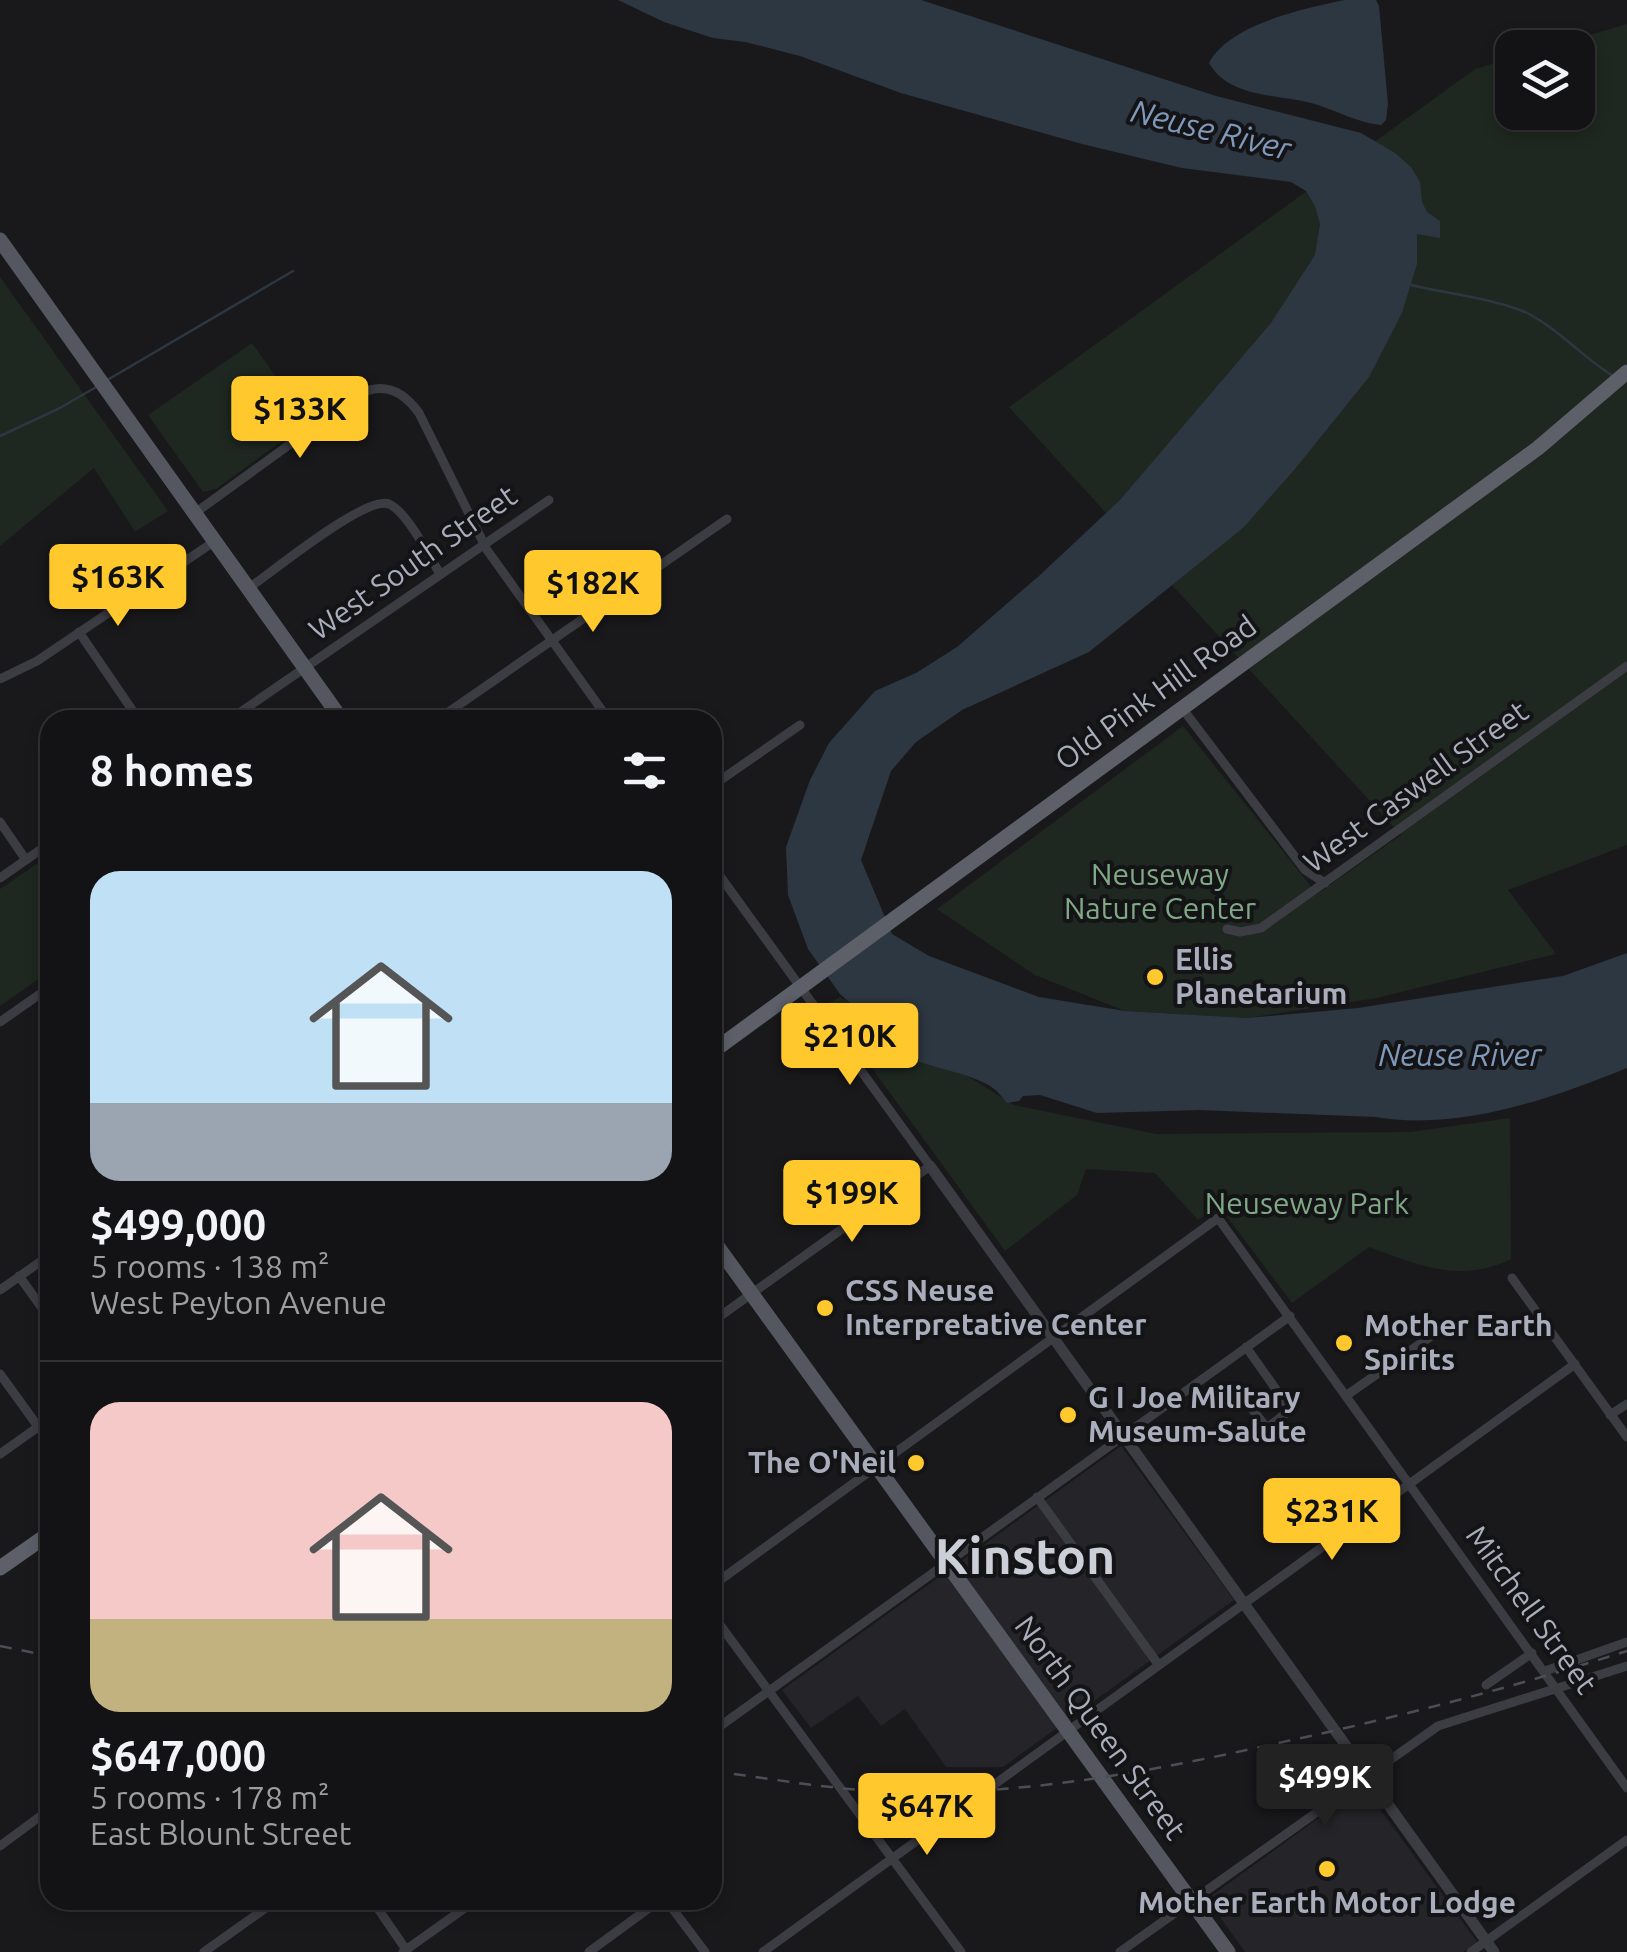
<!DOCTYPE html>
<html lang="en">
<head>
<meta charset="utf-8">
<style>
	body { margin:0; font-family:Ubuntu,sans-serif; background:#1c1c1e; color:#f1f3f6; height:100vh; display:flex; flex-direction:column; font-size:38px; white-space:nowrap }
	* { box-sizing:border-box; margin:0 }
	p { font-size:32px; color:#9d9ea0 }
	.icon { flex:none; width:55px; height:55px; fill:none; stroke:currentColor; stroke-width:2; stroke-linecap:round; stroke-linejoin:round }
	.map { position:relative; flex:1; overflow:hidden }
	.drawer { position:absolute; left:40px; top:710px; width:682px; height:1200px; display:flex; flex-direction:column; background:#131315; border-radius:30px; box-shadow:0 5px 15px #0003,0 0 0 2px #323234 }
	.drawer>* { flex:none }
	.buttons { position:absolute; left:1495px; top:30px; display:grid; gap:20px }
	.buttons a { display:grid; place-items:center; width:100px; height:100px; border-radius:20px; background:#131315; box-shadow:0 5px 15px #0003,0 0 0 2px #323234; font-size:50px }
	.price { position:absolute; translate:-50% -85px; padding:0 22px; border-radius:10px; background:#ffc92e; color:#111; font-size:32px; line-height:65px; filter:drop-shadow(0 2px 5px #0008) }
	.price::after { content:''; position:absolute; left:50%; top:60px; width:30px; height:22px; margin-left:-15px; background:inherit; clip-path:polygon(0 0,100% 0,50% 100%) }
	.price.active { background:#222; color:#fff }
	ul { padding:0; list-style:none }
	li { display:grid; align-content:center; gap:20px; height:530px; padding:0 50px }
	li+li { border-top:2px solid #323234 }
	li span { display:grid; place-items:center; height:310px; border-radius:30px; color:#555 }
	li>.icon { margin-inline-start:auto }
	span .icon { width:180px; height:180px; fill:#fffc; stroke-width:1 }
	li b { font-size:42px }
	h2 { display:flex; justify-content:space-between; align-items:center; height:120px; padding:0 50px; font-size:42px }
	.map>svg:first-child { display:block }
</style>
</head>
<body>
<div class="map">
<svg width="1627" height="1952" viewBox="0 0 1627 1952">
	<rect width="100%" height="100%" fill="#19191c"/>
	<path fill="#252529" d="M1121 1446 1234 1600 1003 1767H946L905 1709 881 1726 858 1696 811 1728 782 1690Z
		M1363 1786 1477 1942 1463 1952H1245L1207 1899Z"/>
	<path fill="#1e2720" d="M1627 24V845L1508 890 1556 954 1377 998 1247 1018 1125 1011 1035 975 937 909 1183 726 1317 894 1401 835 1009 407 1475 69 1512 58V112H1578V48L1549 47Z
		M0 277 168 511 135 532 94 468 0 546Z
		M252 343 308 422 216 489 203 492 148 415Z
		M50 855V971L0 1006V889Z
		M840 997 1014 1105 1156 1134 1410 1132 1510 1118 1511 1259C1461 1284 1418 1265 1369 1247L1292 1303 1219 1206 1198 1220 1155 1173 1086 1169 1077 1195 1005 1251 826 1005Z"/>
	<path fill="#2d3741" d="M618 0H921L1216 96 1361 133 1395 153 1411 167 1420 182 1422 202 1427 212 1440 221V238L1417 234V264L1402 313 1369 377 1295 469 1243 528 1089 652 962 710 916 742 891 771 861 860 892 934 929 956 1039 997 1125 1011 1247 1018 1358 1008 1563 976 1627 953V1068C1551 1099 1459 1131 1375 1117L1200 1110 1097 1113 1040 1095 1023 1096 1019 1101 1007 1103C1002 1097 997 1090 990 1086 956 1065 896 1069 877 1028L840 994 808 949 788 895 786 847 810 780 829 743 875 691 916 673 957 647 1040 575 1120 500 1271 323 1315 255 1320 224 1315 206 1306 191 1291 182 1182 168 1082 144 901 93 800 56 745 42 713 38 664 22Z
		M1345 0H1376L1379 6 1388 104 1386 120 1381 125C1357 123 1334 109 1311 103 1277 94 1229 98 1209 63 1230 24 1305 8 1345 0Z"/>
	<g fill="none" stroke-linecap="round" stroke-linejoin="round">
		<path stroke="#2d3741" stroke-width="2.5" d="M1411 285C1444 293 1495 299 1525 312 1558 328 1582 357 1613 376
			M109 379 293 271
			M0 436 58 409 98 386"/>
		<path stroke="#3c3c43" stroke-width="9" d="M195 513 358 395C384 381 403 391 419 413L487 550 609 720
			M249 588C272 572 366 495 389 504 407 512 430 557 440 574
			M79 632 139 720
			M0 679 37 661 215 541
			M1182 708 1305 870 1325 883
			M229 720 549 500
			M437 720 727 519
			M712 786 800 725
			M0 822 26 860
			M712 865 930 1166 712 1322
			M0 878 50 843
			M1227 929 1240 932 1261 928 1627 666
			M0 1022 50 987
			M19 1276 50 1319
			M1512 1278 1627 1437
			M0 1290 50 1255
			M1246 1347C1261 1368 1276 1389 1290 1410L1267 1428 1252 1409 1277 1391
			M0 1374 50 1443
			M1347 1395 1447 1325
			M1610 1415 1627 1404
			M0 1454 38 1427
			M1037 1497 1158 1664
			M712 1586 1218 1218 1627 1788
			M712 1614 961 1952
			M1545 1671 1627 1642
			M1486 1685 1532 1653
			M712 1732 1290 1316
			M0 1846 50 1809
			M372 1900 407 1951
			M666 1900 705 1952
			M204 1952 277 1900
			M403 1952 476 1900
			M589 1952 660 1900
			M763 1952 1575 1364
			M1120 1952 1438 1726 1627 1666
			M1471 1952 1627 1840"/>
		<path stroke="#3c3c43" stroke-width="11" d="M930 1166 1494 1952"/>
		<path stroke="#555760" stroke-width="15" d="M0 240 342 720
			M712 1239 1228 1952"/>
		<path stroke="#5d6069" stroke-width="15" d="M712 1052 1538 448 1627 372
			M0 1568 50 1533"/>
		<path stroke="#4c4e56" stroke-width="2.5" stroke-dasharray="12 10" stroke-linecap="butt" d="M0 1646 50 1656
			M712 1771C775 1779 838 1791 901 1792 1029 1795 1158 1770 1283 1742 1399 1717 1514 1687 1627 1651"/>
	</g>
	<g fill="#ffc92e" stroke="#141417" stroke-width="4">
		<circle cx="1155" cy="977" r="10"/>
		<circle cx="825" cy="1308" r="10"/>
		<circle cx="1344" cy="1343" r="10"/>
		<circle cx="1068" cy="1415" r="10"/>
		<circle cx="916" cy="1463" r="10"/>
		<circle cx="1327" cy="1869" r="10"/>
	</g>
	<g text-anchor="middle" stroke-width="8" stroke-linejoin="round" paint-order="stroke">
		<g font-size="30" fill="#aaaebc" stroke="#141417">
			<text transform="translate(413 563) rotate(-35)" y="10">West South Street</text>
			<text transform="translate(1156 693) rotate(-36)" y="10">Old Pink Hill Road</text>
			<text transform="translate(1416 787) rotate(-36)" y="10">West Caswell Street</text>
			<text transform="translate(1531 1610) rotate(54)" y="10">Mitchell Street</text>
			<text transform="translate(1100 1728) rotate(54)" y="10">North Queen Street</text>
		</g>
		<g font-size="30" fill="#80a986" stroke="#141417">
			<text x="1160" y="885">Neuseway<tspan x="1160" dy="34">Nature Center</tspan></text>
			<text x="1307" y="1214">Neuseway Park</text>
		</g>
		<g font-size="30" font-weight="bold" fill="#aaaebc" stroke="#141417" text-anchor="start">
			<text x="1175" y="970">Ellis<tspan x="1175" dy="34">Planetarium</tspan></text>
			<text x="845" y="1301">CSS Neuse<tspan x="845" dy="34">Interpretative Center</tspan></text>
			<text x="1364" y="1336">Mother Earth<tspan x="1364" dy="34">Spirits</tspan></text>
			<text x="1088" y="1408">G I Joe Military<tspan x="1088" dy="34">Museum-Salute</tspan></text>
			<text x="896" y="1473" text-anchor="end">The O'Neil</text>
			<text x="1327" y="1913" text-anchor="middle">Mother Earth Motor Lodge</text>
		</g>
		<g font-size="32" font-style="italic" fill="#7f99ba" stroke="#141417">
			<text transform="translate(1211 130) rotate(14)" y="11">Neuse River</text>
			<text x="1460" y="1066">Neuse River</text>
		</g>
		<g font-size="50" font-weight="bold" fill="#ccced8" stroke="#141417">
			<text x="1025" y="1574">Kinston</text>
		</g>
	</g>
</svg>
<div class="buttons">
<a><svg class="icon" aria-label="layers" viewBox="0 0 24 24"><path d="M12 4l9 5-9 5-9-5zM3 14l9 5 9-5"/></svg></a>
</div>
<b class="price" style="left:300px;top:461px">$133K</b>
<b class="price" style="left:118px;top:629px">$163K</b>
<b class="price" style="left:593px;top:635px">$182K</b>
<b class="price" style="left:850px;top:1088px">$210K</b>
<b class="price" style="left:852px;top:1245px">$199K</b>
<b class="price" style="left:1332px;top:1563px">$231K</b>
<b class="price active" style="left:1325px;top:1829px">$499K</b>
<b class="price" style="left:927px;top:1858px">$647K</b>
<section class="drawer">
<h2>8 homes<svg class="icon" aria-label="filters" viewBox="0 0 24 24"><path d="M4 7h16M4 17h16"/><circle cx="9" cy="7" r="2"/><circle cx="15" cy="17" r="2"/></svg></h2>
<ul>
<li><span style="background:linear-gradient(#bfe0f5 75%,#9aa5b1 0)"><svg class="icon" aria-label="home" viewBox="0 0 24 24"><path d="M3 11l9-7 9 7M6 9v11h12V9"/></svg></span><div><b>$499,000</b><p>5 rooms · 138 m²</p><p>West Peyton Avenue</p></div></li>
<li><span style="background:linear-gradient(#f6c9c9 70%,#c2b280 0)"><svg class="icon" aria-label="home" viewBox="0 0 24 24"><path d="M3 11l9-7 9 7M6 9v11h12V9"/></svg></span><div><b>$647,000</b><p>5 rooms · 178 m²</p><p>East Blount Street</p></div></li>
</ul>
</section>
</div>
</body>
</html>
